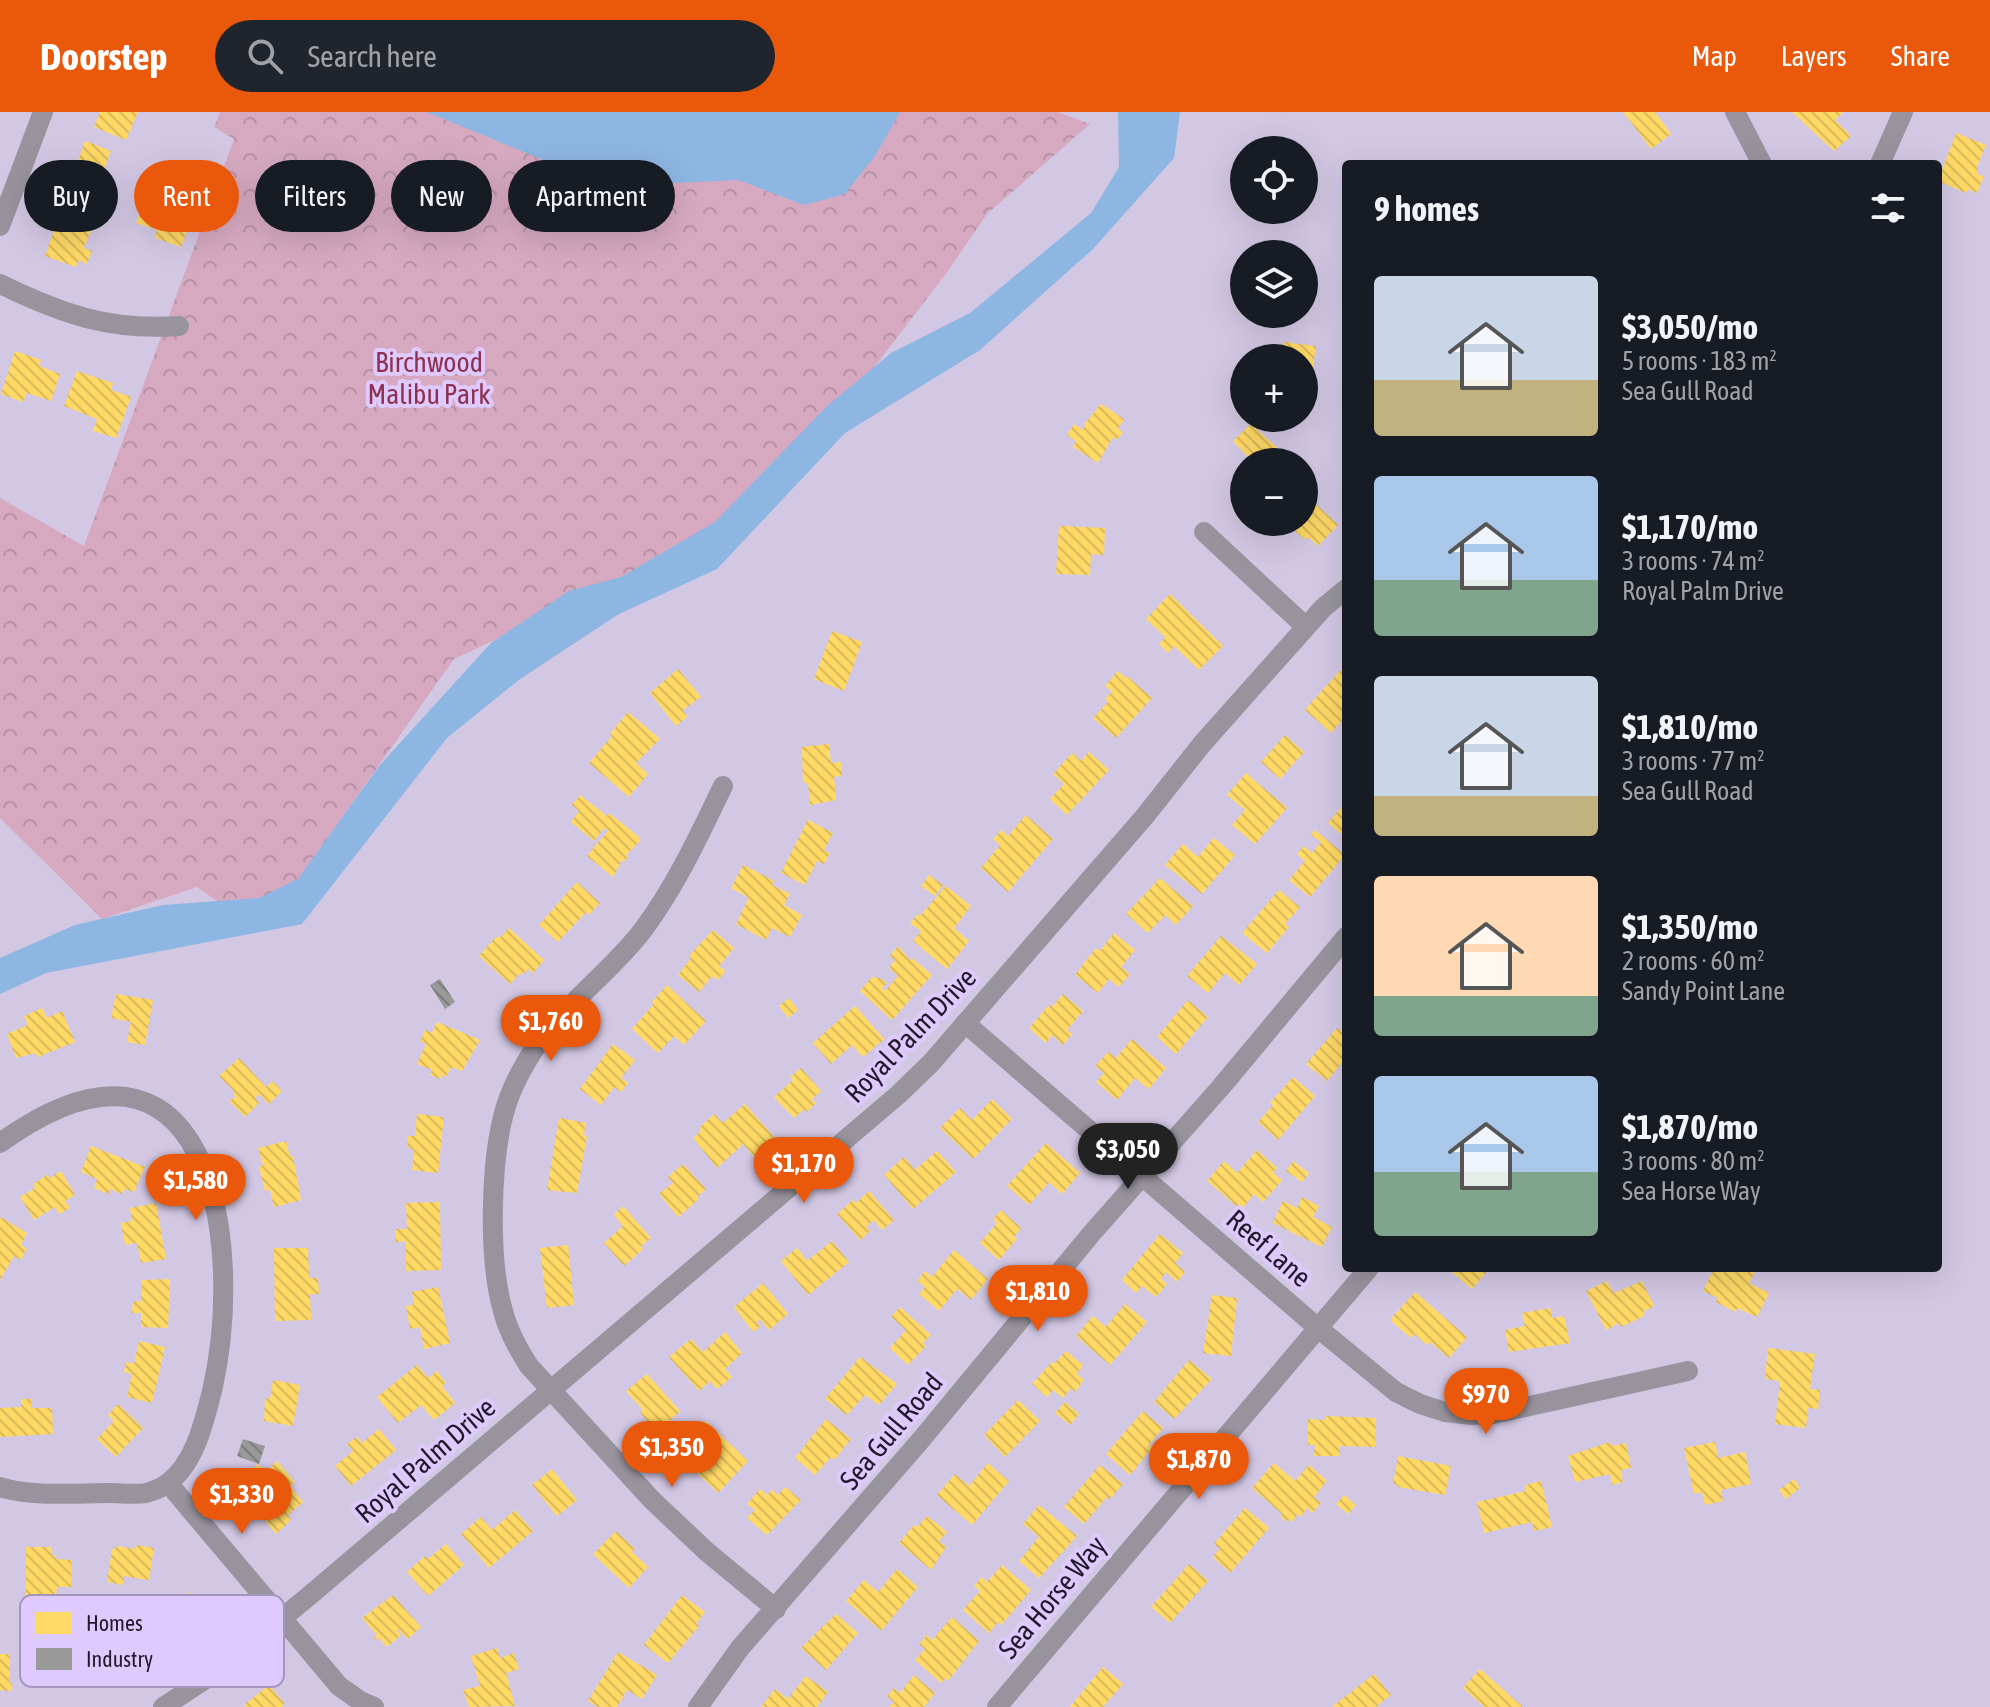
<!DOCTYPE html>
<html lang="en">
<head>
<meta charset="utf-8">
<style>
	body { margin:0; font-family:"Asap Condensed",sans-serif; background:#20242c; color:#f1f3f6; height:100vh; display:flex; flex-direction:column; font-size:30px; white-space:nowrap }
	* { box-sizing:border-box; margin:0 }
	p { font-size:26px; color:#9ea1a6 }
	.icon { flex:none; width:44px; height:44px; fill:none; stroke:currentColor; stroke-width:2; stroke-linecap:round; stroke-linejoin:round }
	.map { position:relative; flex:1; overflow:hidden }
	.sheet { position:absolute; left:1342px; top:48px; width:600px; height:1112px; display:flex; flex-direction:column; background:#171b24; border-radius:8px; box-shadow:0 8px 32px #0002 }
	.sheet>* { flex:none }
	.banner { position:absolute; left:24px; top:48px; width:760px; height:72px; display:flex; gap:16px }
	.controls { position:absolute; left:1230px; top:24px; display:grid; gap:16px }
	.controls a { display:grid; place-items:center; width:88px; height:88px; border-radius:50%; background:#171b24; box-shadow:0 8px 32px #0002; font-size:40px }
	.price { position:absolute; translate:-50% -68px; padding:0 18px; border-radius:28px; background:#ea580c; color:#fff; font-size:26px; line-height:52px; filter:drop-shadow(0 2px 4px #0008) }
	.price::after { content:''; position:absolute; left:50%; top:48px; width:24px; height:18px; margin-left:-12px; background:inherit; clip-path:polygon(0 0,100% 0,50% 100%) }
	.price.active { background:#222; color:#fff }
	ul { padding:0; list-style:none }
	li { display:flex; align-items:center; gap:24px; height:200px; padding:0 32px }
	li span { display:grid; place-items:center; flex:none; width:224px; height:160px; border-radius:8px; color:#555 }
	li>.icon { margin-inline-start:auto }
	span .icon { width:96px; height:96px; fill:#fffc; stroke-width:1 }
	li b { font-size:34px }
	h2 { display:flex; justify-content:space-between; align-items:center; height:96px; padding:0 32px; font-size:34px }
	.chip { padding:0 28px; border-radius:36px; background:#171b24; box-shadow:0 8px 32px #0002; font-size:28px; line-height:72px }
	.chip.active { background:#ea580c; color:#fff }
	header { display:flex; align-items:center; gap:48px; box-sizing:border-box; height:112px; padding:0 40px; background:#ea580c; color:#fff }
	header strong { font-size:38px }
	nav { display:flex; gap:44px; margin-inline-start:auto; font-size:28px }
	.search { width:560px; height:72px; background:#20242c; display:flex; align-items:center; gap:20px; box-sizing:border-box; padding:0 28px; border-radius:44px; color:#9ea1a6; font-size:30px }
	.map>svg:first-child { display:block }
</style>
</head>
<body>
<header>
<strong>Doorstep</strong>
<div class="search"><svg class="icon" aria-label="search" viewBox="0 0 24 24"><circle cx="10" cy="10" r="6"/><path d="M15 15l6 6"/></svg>Search here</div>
<nav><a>Map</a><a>Layers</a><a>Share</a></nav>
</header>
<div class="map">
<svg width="1990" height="1595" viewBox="0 0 1990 1595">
	<defs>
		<pattern id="park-crowns" width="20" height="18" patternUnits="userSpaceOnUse" patternTransform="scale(2)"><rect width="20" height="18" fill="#d6a9c0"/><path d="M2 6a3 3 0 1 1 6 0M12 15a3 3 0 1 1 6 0" fill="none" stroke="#b791a5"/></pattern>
		<pattern id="homes-back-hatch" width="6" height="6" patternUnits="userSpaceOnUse" patternTransform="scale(2)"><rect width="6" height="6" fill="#ffd966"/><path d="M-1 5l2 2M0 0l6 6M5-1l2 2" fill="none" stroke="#daba59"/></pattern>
		<pattern id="industry-back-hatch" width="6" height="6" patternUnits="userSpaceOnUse" patternTransform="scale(2)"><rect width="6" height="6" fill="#999"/><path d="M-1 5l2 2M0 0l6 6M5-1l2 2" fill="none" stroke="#7c7c7d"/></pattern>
	</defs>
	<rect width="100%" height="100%" fill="#d3c8e4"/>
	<path fill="url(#park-crowns)" d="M220 0H1058L1090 12 987 102 948 159 800 352 705 430 454 547 261 820 197 775 102 807 0 706V386L84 434 234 27 214 15Z"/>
	<path fill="#8db6e2" d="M427 0H900L875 44 845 82 804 93 738 68 630 73 565 57Z
		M1118 0H1180L1174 46 1093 137 980 238 845 321 717 457 619 502 520 567 447 626 302 812 46 861 0 882V846L75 813 163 793 259 786 298 767 379 654 491 531 569 479 621 465 715 410 827 294 891 241 970 201 1091 101 1119 55Z"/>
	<path fill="url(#homes-back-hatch)" d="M100 0H138L126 28 94 15Z
		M1623 0H1655L1671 22 1651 37Z
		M1792 0H1843L1835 8 1851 24 1834 39Z
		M1956 21 1986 33 1978 52 1977 62 1984 64 1977 81 1968 77 1966 81 1938 69Z
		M85 29 111 39 103 60 106 61 96 90 74 82 80 65 73 63Z
		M171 84 192 92 188 101 193 103 181 135 155 126 157 118 136 111 146 85 168 93Z
		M69 99 95 109 84 136 92 139 87 152 79 148 76 155 45 144 54 118 62 120Z
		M1284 230 1316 234 1312 262 1316 263 1314 270 1310 273 1307 298H1304V246H1282Z
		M15 239 41 248 39 254 60 262 51 289 27 281 23 290 1 282Z
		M77 259 113 271 111 278 131 285 116 326 93 319 97 307 64 294Z
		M1101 292 1124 307 1118 317 1123 320 1117 328 1113 325 1098 351 1073 335 1076 329 1067 323 1074 312 1083 318 1086 310Z
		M1251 312 1286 344 1280 350H1253L1233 329Z
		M1304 381 1338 413 1318 434 1308 425 1305 428 1295 419 1298 415 1293 410H1304Z
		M1059 414 1105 416 1104 443 1091 442 1090 463 1056 462Z
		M1170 482 1223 534 1199 558 1174 534 1168 541 1159 532 1165 525 1146 507Z
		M832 519 862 530 844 579 814 567Z
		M1343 555 1346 558V604L1331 621 1305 598Z
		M678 557 701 585 683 598 687 605 676 614 650 581Z
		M1118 559 1126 566 1127 564 1152 586 1116 626 1093 606 1108 590 1105 587 1111 580 1114 581 1105 574Z
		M628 600 660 627 636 651 648 662 629 685 589 651 612 624 610 622Z
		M1285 623 1304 640 1280 667 1261 650Z
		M829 632 831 651 841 650 842 664 834 665 836 688 810 693 808 671H803L802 635Z
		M1089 640 1109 658 1067 703 1050 687 1064 672 1053 662 1072 641 1081 649Z
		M1246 661 1287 696 1255 732 1232 713 1245 698 1227 683Z
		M580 683 607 704 609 701 639 725 640 729 626 743 628 745 624 750 622 748 613 765 587 744 608 719 604 716 594 729 571 710 579 699 572 693Z
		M1346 690V726L1328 711Z
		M1026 703 1053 727 1008 780 981 756 1000 733 993 727 1001 718 1008 724Z
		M808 708 833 721 824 738 830 741 824 752 817 749 805 773 781 761Z
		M1315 718 1345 743 1310 785 1289 768 1305 749 1297 742 1304 734 1312 741 1321 730 1311 723Z
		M1214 726 1235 743 1202 782 1165 753 1183 732 1198 745Z
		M743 753 774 769 772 773 790 782 784 793 802 803 790 825 772 816 766 828 736 812 749 786 731 776Z
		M929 763 943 773 935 784 921 774Z
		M1160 766 1193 794 1176 813 1165 803 1148 821 1126 802Z
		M577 770 600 791 589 803 586 800 558 830 539 813Z
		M946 774 971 794 954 816 969 829 947 857 913 829 921 819 910 811 918 802 920 804Z
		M1279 778 1300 795 1285 812 1289 815 1267 841 1242 821Z
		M509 816 544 848 533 861 528 857 522 863 520 861 510 872 479 844 496 825H501Z
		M713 818 734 836 719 854 726 859 718 868 712 864 699 880 678 863 691 846 689 844Z
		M1114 821 1135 838 1121 855 1130 862 1119 875 1109 867 1098 881 1075 863 1096 836 1100 839Z
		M1221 824 1257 852 1239 873 1225 861 1208 881 1187 864Z
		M898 834 910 848 912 846 932 863 892 908 860 879 872 865 880 866 887 871 882 876 885 879 898 864 889 856 895 848 890 844Z
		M667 873 706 909 684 933 674 924 658 941 632 917 654 892 652 890Z
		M116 882 153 888 145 933 127 930 131 910 111 906Z
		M1063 882 1083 899 1067 918 1072 922 1063 933 1052 923 1046 931 1029 916 1049 893 1052 895Z
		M789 886 798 898 788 906 779 894Z
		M1188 888 1208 905 1176 942 1157 925Z
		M855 894 884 927 863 945 852 933 831 952 813 931Z
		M42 896 47 906 62 899 75 930 38 945 35 941 16 946 7 922 28 913 24 904Z
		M437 910 480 928 462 959 451 955 446 965 442 963 440 967 430 963 432 958 417 952 426 932 420 929 425 918 432 921Z
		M1337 916 1346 923V946L1327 969 1306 952Z
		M1132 927 1166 956 1149 977 1135 966 1117 988 1096 970 1104 961 1095 954 1108 940 1116 946Z
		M613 932 635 948 621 966 628 971 621 980 614 975 601 993 580 977Z
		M239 946 266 975 273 969 282 979 269 992 259 982 255 986 259 991 245 1005 229 989 236 985 233 982 235 980 219 964Z
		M801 956 821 979 812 987 816 991 807 1000 804 997 794 1006 774 985 793 968 790 965Z
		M1293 965 1315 984 1278 1028 1258 1010 1273 993 1270 991Z
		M992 987 1012 1007 973 1047 940 1016 960 996 972 1008Z
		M745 992 775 1026 754 1045 743 1032 717 1056 693 1026 701 1019 699 1016 714 1002 723 1011Z
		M417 1002 444 1005 438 1061 412 1058 414 1038 407 1035 408 1024H415Z
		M559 1006 586 1011 584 1023 587 1024 577 1081 547 1078Z
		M286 1029 290 1044H293L301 1088 274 1095 270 1078 265 1079 259 1055 263 1053 258 1036Z
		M1046 1031 1080 1061 1062 1082 1049 1070 1029 1093 1007 1074Z
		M91 1034 145 1055 134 1080 125 1077 122 1082 110 1077 109 1082 94 1076 97 1067 81 1060Z
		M1257 1038 1277 1056 1273 1061 1282 1068 1263 1090 1254 1082 1241 1098 1207 1069 1224 1049 1237 1061Z
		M937 1039 956 1060 913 1097 884 1063 904 1045 915 1058Z
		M1293 1049 1309 1061 1302 1070 1286 1059Z
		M683 1052 706 1077 697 1085 699 1087 678 1105 659 1082 673 1071 668 1065Z
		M61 1059 75 1083 65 1089 70 1096 59 1102 55 1095 34 1108 20 1085 35 1076 33 1072 47 1063 50 1066Z
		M869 1079 894 1108 882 1118 874 1108 866 1115 870 1119 860 1128 837 1102 853 1088 856 1091Z
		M1302 1085 1319 1094 1313 1105 1332 1115 1322 1135 1273 1111 1283 1089 1297 1096Z
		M440 1090 441 1158 406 1159V1129L396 1130 395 1117H407L406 1091Z
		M156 1091 166 1147 141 1151 137 1131 125 1133 121 1111 132 1109 130 1096Z
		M623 1094 651 1126 641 1134 643 1137 624 1154 604 1131 623 1114 614 1103Z
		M1001 1098 1021 1116 1014 1125 1017 1127 999 1148 980 1131 997 1111 993 1107Z
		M0 1105 27 1121 21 1133 27 1137 21 1148 14 1144 0 1168Z
		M1160 1122 1183 1141 1175 1151 1185 1160 1177 1170 1166 1160 1161 1167 1167 1172 1156 1185 1142 1174 1136 1181 1122 1168Z
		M832 1129 849 1150 808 1183 781 1149 797 1136 807 1149Z
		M568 1133 574 1193 547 1196 540 1136Z
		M274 1136H308L309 1166H318L319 1182H310L311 1208 275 1209Z
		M954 1138 988 1167 971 1188 957 1177 939 1199 919 1182 925 1175 917 1169 925 1159 932 1165Z
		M1447 1156H1490L1472 1177Z
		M1714 1156H1747L1755 1160 1749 1171 1769 1181 1757 1205 1737 1196 1736 1200 1716 1190 1718 1186 1703 1179Z
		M170 1167 168 1216 141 1215V1201H132L133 1189 141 1190 142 1168Z
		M1607 1169 1614 1181 1642 1169 1654 1194 1643 1200 1644 1204 1621 1215 1619 1211 1606 1218 1586 1179Z
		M763 1171 788 1202 769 1218 760 1207 757 1210 760 1214 753 1220 734 1195Z
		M438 1175 450 1231 424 1237 420 1215 410 1217 406 1194 414 1193 412 1180Z
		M1415 1180 1467 1225 1449 1246 1430 1230 1427 1233 1414 1222 1411 1226 1390 1208Z
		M1212 1183 1237 1186 1231 1244 1203 1241Z
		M1125 1192 1147 1210 1110 1253 1076 1224 1093 1204 1106 1215Z
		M900 1195 931 1223 923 1231 926 1234 908 1253 890 1236 906 1218 891 1205Z
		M1550 1196 1552 1206 1564 1204 1570 1231 1509 1240 1505 1218 1525 1214 1522 1201Z
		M725 1220 742 1241 725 1257 732 1265 717 1277 710 1269 699 1279 669 1245 691 1227 703 1240Z
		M139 1229 165 1235 152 1291 127 1285 132 1262 124 1260 126 1250 134 1252Z
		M1768 1236 1815 1242 1810 1277 1820 1278 1818 1297 1808 1296 1806 1316 1775 1312 1780 1269 1765 1267Z
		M1066 1239 1083 1253 1077 1262 1084 1268 1075 1280 1071 1276 1063 1286 1053 1278 1047 1285 1032 1272 1052 1250 1054 1252Z
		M860 1245 897 1272 879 1293 865 1283 847 1303 825 1287Z
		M1189 1248 1212 1267 1174 1307 1154 1290Z
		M417 1253 428 1266 437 1259 446 1271 442 1274 455 1291 434 1308 421 1293 398 1311 377 1285Z
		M647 1262 680 1299 656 1321 640 1300 643 1298 626 1279Z
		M273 1268 300 1273 293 1314 264 1309 265 1286 270 1287Z
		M21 1287H31V1296H52L53 1322 0 1325V1296L21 1295Z
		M1018 1288 1040 1309 1005 1345 984 1323Z
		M1065 1290 1079 1302 1070 1313 1055 1301Z
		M118 1292 143 1316 116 1345 97 1327 114 1309 108 1303Z
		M1143 1299 1163 1316 1149 1333 1152 1336 1130 1363 1106 1342Z
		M1325 1304 1376 1306 1375 1335 1340 1334V1344H1314L1315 1333H1308V1307L1325 1308Z
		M826 1307 851 1327 834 1348 831 1345 815 1363 795 1346Z
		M706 1309 748 1349 718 1381 698 1362 710 1349 688 1328Z
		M379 1317 396 1338 351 1374 335 1354 353 1339 347 1332 357 1325 362 1331Z
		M1610 1330 1611 1334 1626 1331 1631 1356 1621 1358 1623 1370 1612 1373 1610 1362 1575 1370 1568 1344Z
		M1715 1330 1718 1346 1745 1340 1751 1372 1721 1378 1723 1389 1705 1393 1702 1380 1694 1382 1684 1336Z
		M1398 1344 1451 1354 1445 1383 1398 1375V1373L1393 1372Z
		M277 1349 295 1370 290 1374 303 1390 288 1403 291 1408 276 1422 234 1372 258 1352 265 1360Z
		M988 1351 1009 1369 972 1413 937 1383 955 1362 969 1374Z
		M1274 1351 1295 1369 1309 1353 1327 1369 1314 1385 1321 1391 1312 1401 1305 1394 1306 1398 1301 1405 1298 1402 1292 1410 1289 1407 1287 1410 1280 1404 1282 1402 1252 1376Z
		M1100 1353 1123 1372 1110 1387 1107 1385 1084 1412 1064 1395Z
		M552 1357 577 1388 557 1404 532 1373Z
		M1794 1367 1800 1376 1786 1387 1779 1378Z
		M1541 1369 1552 1415 1534 1419 1532 1410 1484 1421 1477 1390 1526 1379 1525 1373Z
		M785 1375 801 1388 767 1423 747 1406 755 1398 747 1392 760 1377 767 1383 772 1378 778 1383Z
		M1344 1383 1356 1393 1348 1402 1336 1392Z
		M1039 1393 1077 1424 1039 1466 1019 1449 1039 1425 1023 1412Z
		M1245 1396 1269 1416 1230 1461 1213 1445 1220 1437 1214 1432Z
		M515 1398 533 1419 489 1456 461 1422 481 1405 492 1418Z
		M927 1404 947 1420 939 1429 946 1435 931 1458 899 1431 914 1413 917 1415Z
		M616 1419 635 1437 632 1440 648 1455 629 1476 593 1442Z
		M446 1432 464 1453 428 1484 407 1460 425 1444 428 1447Z
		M136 1433 154 1436 149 1468 124 1464 123 1473 107 1470 112 1437H115L116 1434 135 1437Z
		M26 1435H51V1443H56V1447L71 1448V1475H57L56 1485 26 1484Z
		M1189 1452 1208 1469 1170 1511 1151 1495Z
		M1002 1453 1031 1478 1001 1513 998 1510 989 1521 963 1498 980 1479 974 1474 982 1465 987 1470Z
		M897 1457 918 1475 881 1519 846 1489 864 1468 878 1480Z
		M189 1480 206 1502 163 1539 144 1515 158 1504 151 1495 168 1482 175 1491Z
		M393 1483 421 1515 408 1527 399 1518 397 1519 401 1523 387 1535 379 1526 376 1528 374 1526 377 1523 362 1506Z
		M682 1483 705 1500 696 1512 699 1514 668 1551 644 1533Z
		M836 1502 858 1521 826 1558 801 1536Z
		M952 1505 979 1529 948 1569 945 1566 941 1571 915 1548 925 1537 919 1532 927 1523 932 1528Z
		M82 1533 86 1545 112 1537 119 1561 70 1576 62 1539Z
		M497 1536 500 1546 514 1541 519 1557 506 1561 515 1594 469 1595 463 1578 480 1574 471 1544Z
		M618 1540 657 1563 642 1587 627 1578 617 1595H598L588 1589Z
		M0 1542H10L9 1570 12 1571V1579L0 1578Z
		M1103 1555 1123 1572 1103 1595H1070Z
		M1480 1557 1523 1595H1484L1463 1576Z
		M1374 1562 1391 1583 1376 1595H1332Z
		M914 1563 935 1581 924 1595H889L894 1590 887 1584 894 1576 900 1581Z
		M806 1564 828 1580 817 1595H761L775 1577 788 1587Z
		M269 1573 285 1592 281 1595H246L244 1593Z"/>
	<path fill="url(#industry-back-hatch)" d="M440 867 455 890 445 897 430 873Z
		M243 1327 265 1334 259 1352 237 1344Z"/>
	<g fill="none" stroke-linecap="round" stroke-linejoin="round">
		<path stroke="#98949e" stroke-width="20" d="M1735 0 1762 52
			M1880 52 1903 0
			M0 114 43 0
			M0 172C62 202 109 219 179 214
			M1204 420 1306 515
			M723 674C699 724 676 773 643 818 610 861 563 893 533 939 522 956 512 975 506 994 490 1046 488 1147 503 1199 508 1219 518 1237 529 1254L652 1388 706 1439 776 1497
			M965 911 1318 1216 1396 1280 1420 1292 1445 1300 1472 1303 1493 1302 1688 1259
			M0 1031C207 881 247 1126 212 1279 204 1310 195 1351 168 1371 162 1376 153 1379 146 1381 134 1383 121 1381 109 1381 75 1381 33 1385 0 1375
			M168 1371 339 1574 360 1589 374 1595
			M163 1595 215 1561 309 1484 899 982 931 951 1145 704 1202 632 1323 496 1346 477
			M698 1595 740 1536 920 1329 1092 1121 1221 975 1346 825
			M997 1595 1369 1156"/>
	</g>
	<g text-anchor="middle" stroke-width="8" stroke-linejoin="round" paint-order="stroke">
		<g font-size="28" fill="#8e3150" stroke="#decafc">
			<text x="429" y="260">Birchwood<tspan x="429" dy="32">Malibu Park</tspan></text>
		</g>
		<g font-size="28" fill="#21192b" stroke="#decafc">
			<text transform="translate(910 923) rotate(-46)" y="10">Royal Palm Drive</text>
			<text transform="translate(1269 1136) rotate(41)" y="10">Reef Lane</text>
			<text transform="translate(891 1319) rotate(-50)" y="10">Sea Gull Road</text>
			<text transform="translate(425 1348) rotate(-41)" y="10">Royal Palm Drive</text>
			<text transform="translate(1052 1485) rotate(-50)" y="10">Sea Horse Way</text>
		</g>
	</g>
	<rect x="20" y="1483" width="264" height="92" rx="12" fill="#decafc" stroke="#a595bd" stroke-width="2"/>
	<rect x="36" y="1500" width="36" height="22" fill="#ffd966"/>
	<rect x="36" y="1536" width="36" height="22" fill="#999"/>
	<g font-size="22" fill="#21192b">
		<text x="86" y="1519">Homes</text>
		<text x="86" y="1555">Industry</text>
	</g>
</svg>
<div class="controls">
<a><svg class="icon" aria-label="locate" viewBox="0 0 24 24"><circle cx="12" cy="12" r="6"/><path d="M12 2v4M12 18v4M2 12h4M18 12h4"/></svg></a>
<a><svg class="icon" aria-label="layers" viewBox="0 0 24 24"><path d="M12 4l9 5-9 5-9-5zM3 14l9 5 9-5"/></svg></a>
<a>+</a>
<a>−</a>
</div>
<b class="price" style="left:551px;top:951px">$1,760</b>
<b class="price active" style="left:1128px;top:1079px">$3,050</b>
<b class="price" style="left:804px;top:1093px">$1,170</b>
<b class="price" style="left:196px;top:1110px">$1,580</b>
<b class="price" style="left:1038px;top:1221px">$1,810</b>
<b class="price" style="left:1486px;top:1324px">$970</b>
<b class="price" style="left:672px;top:1377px">$1,350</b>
<b class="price" style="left:1199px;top:1389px">$1,870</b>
<b class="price" style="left:242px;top:1424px">$1,330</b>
<div class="banner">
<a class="chip">Buy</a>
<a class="chip active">Rent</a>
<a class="chip">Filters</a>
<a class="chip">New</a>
<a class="chip">Apartment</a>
</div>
<section class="sheet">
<h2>9 homes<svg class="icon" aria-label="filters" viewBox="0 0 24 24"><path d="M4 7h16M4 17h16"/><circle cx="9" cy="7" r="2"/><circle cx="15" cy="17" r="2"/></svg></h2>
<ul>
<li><span style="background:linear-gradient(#c9d6e8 65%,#c2b280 0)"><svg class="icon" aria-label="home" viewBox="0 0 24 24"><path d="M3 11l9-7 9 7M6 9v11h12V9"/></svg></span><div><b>$3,050/mo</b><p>5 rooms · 183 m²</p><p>Sea Gull Road</p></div></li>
<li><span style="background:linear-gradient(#a9c7e8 65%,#7fa58c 0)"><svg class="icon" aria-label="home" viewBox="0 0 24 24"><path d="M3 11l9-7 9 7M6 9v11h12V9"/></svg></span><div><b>$1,170/mo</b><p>3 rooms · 74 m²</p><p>Royal Palm Drive</p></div></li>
<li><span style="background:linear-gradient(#c9d6e8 75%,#c2b280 0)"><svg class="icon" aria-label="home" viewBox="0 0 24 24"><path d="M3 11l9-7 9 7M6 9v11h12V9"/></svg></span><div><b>$1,810/mo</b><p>3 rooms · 77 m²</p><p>Sea Gull Road</p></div></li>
<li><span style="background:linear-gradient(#ffd9b3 75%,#7fa58c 0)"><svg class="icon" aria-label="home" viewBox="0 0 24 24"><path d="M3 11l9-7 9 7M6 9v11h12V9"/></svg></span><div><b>$1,350/mo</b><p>2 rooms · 60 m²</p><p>Sandy Point Lane</p></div></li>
<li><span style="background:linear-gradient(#a9c7e8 60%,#7fa58c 0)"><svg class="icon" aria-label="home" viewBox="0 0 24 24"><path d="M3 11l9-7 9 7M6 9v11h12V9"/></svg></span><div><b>$1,870/mo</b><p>3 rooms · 80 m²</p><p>Sea Horse Way</p></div></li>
</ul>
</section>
</div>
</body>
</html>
